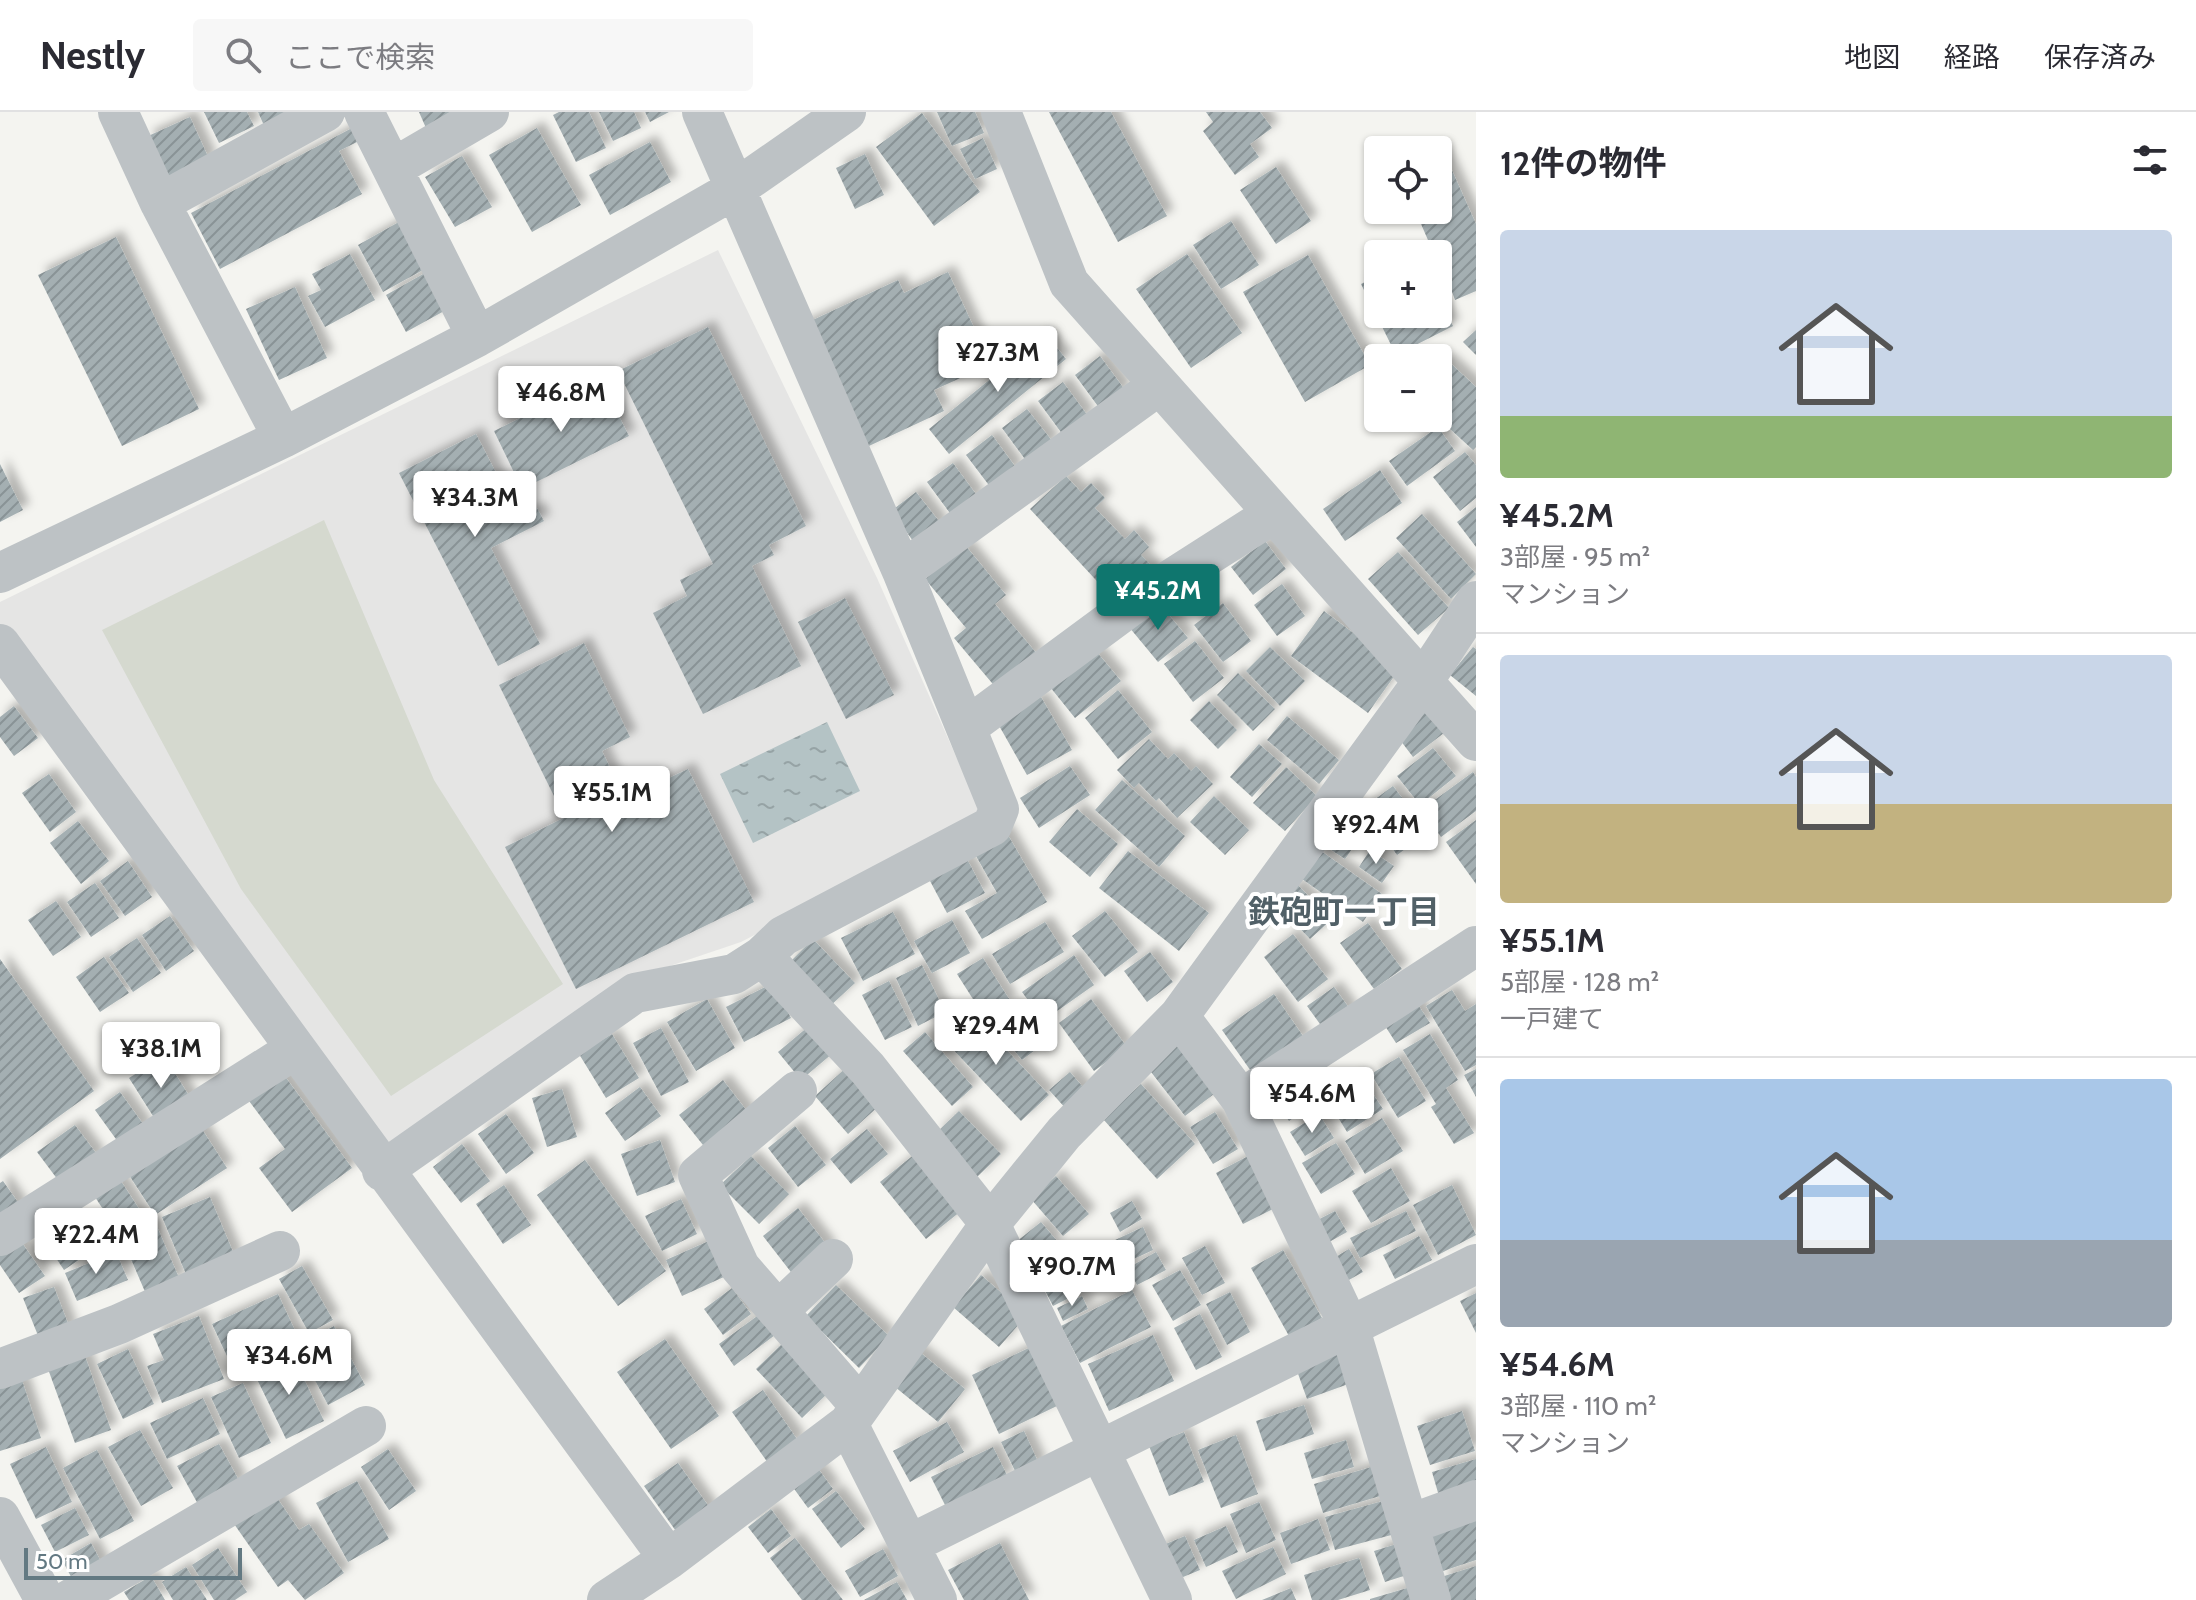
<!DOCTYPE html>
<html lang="ja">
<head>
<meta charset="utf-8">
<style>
	body { margin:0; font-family:Cabin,"Noto Sans JP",sans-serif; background:#f7f7f7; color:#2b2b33; height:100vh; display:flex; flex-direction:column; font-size:30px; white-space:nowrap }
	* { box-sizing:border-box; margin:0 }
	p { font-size:26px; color:#7c7c81 }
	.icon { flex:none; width:44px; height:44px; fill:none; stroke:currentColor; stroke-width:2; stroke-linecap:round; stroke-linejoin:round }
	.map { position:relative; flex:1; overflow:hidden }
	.panel { display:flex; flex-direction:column; background:#fff; width:720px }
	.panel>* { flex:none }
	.fabs { position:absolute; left:1364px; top:24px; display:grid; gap:16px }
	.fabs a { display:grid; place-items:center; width:88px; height:88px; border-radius:8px; background:#fff; box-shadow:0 2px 6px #0004; font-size:40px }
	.scale { position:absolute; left:24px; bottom:20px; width:218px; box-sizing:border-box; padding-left:8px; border:4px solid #637982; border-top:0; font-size:22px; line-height:28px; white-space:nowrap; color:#637982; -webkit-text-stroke:6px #fff; paint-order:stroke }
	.price { position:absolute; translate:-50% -68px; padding:0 18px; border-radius:8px; background:#fff; color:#222; font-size:26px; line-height:52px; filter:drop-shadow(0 2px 4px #0008) }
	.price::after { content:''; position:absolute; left:50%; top:48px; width:24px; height:18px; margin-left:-12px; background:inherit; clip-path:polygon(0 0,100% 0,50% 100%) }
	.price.current { background:#0f766e; color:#fff }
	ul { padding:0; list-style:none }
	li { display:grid; align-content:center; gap:16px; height:424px; padding:0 24px }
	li+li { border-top:2px solid #e1e1e2 }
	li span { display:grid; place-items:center; height:248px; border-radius:8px; color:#555 }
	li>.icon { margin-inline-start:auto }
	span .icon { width:144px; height:144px; fill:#fffc; stroke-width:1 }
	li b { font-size:34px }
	h2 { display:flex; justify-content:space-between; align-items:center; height:96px; padding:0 24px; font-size:34px }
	header { display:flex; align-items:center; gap:48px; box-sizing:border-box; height:112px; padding:0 40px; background:#fff; border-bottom:2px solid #e1e1e2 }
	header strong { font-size:38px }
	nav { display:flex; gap:44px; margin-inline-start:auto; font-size:28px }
	.search { width:560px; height:72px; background:#f7f7f7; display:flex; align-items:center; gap:20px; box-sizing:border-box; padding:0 28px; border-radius:8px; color:#7c7c81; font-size:30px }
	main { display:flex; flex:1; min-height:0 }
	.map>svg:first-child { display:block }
</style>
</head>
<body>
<header>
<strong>Nestly</strong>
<div class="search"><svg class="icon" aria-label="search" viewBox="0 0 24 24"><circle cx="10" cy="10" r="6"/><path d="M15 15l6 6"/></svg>ここで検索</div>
<nav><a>地図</a><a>経路</a><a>保存済み</a></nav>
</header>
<main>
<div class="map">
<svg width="1476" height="1488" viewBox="0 0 1476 1488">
	<defs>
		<pattern id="water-ripples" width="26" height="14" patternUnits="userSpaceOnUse" patternTransform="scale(2)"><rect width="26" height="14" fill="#b4c3c5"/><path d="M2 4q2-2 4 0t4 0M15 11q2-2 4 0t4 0" fill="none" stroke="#96a3a5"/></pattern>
		<pattern id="building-hatch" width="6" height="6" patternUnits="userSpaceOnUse" patternTransform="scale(2)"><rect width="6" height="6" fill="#a4afb2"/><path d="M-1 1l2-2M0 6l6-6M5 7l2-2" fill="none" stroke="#899396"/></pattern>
		<filter id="shadow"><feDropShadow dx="7" dy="-7" stdDeviation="4" flood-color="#0004"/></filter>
	</defs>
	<rect width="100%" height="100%" fill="#f4f4f0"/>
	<path fill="#e5e5e4" d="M718 138 877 466 982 703 741 830 643 863 383 1036 0 514V490Z"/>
	<path fill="#d5d9cf" d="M324 408 434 668 563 872 391 984 241 777 102 518Z"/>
	<path fill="url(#water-ripples)" d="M827 610 860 679 753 731 720 662Z"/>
	<path fill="url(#building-hatch)" filter="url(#shadow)" d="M204 0H247L254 14 219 31Z
		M258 0H288L266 18Z
		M419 0H458L426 16Z
		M559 0H589L606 36 576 50 553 3Z
		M599 0H634L641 16 613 29Z
		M645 0H669L650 10Z
		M937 0H975L984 21 952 34Z
		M1049 0H1111L1167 104 1118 130Z
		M1206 0H1260L1272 16 1250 32 1259 45 1235 63 1203 19 1213 10Z
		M922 1 980 80 934 114 876 35Z
		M190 5 210 49 166 69 146 25Z
		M354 15 361 28 339 39 362 82 220 157 191 101Z
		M537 16 581 93 532 120 489 43Z
		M983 26 997 57 975 67 960 37Z
		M650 30 671 70 610 103 589 63Z
		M1442 36 1476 112V179L1455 188 1438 142H1434L1415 98H1438V38Z
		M865 42 884 83 855 97 836 56Z
		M462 44 492 95 455 115 425 65Z
		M1276 55 1311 109 1276 132 1240 78Z
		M406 106 432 153 383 180 358 133Z
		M1231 109 1259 153 1221 177 1193 133Z
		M116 125 199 297 122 334 38 163Z
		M350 142 375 188 325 215 308 184 321 178 312 162Z
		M1187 142 1242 221 1191 256 1136 177Z
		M1308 143 1370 253 1305 290 1243 180Z
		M948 160 991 252 934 278 944 299 856 340 798 215 898 168 904 181Z
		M425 161 446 198 406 220 386 183Z
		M1378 163V202H1438V183L1453 214 1396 243 1361 172Z
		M295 175 327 246 279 268 246 197Z
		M708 215 806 414 769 433 774 443 752 454 801 554 703 602 653 501 687 484 680 468 713 452 618 259Z
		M1476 218V243L1463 230Z
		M1046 222 1066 247 949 342 929 317Z
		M1100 244 1125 278 1100 297 1075 263Z
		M1446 247 1476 275V335L1473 338 1438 306V256Z
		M600 267 629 324 522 377 494 319Z
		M1063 270 1088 304 1063 323 1038 289Z
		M1027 297 1053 330 1027 350 1002 316Z
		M1438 315 1455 339 1407 374 1389 349Z
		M476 322 519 405 537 396 544 409 491 436 540 532 498 554 399 361Z
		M992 323 1017 357 991 376 966 343Z
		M1465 340 1476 353V386L1460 399 1433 365Z
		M953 351 978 385 952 404 927 370Z
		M0 352 23 398 0 410Z
		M1380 358 1402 391 1345 429 1323 397Z
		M1066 364 1081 380 1091 371 1105 386 1095 396 1125 427 1134 418 1149 435 1141 443 1158 460 1121 495 1030 397Z
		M916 380 942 413 916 433 891 399Z
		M1476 395V435L1457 410Z
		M1422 402 1476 462 1451 487 1396 426Z
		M1265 429 1286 457 1253 483 1231 455Z
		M965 433 1006 483 995 492 1038 543 997 577 954 526 966 516 925 467Z
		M1398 440 1449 496 1418 523 1368 467Z
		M1282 472 1305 504 1277 524 1254 493Z
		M845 486 894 583 846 607 798 510Z
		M1158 490 1188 526 1158 550 1129 515Z
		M1223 491 1251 529 1223 550 1194 513Z
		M1324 499 1400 556 1368 601 1291 544Z
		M1195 529 1224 566 1193 590 1164 552Z
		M584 531 630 625 602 639 625 687 688 657 754 790 576 877 505 735 600 688 589 667 554 684 499 573Z
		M1270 535 1305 569 1280 594 1246 559Z
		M1473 535 1476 537V584L1450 563Z
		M1096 539 1121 569 1075 606 1050 575Z
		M1238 561 1275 597 1253 619 1217 583Z
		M1118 578 1152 620 1118 647 1085 606Z
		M1041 585 1072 638 1027 663 997 610Z
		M1209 589 1237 618 1218 637 1190 608Z
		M1433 589 1453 614 1413 645 1394 620Z
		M14 594 38 626 14 644 0 625V605Z
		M1287 604 1339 648 1319 672 1267 628Z
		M1149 627 1168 647 1174 641 1191 659 1196 654 1213 672 1177 706 1159 686 1156 689 1139 671 1134 676 1117 658Z
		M1259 632 1282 652 1252 685 1230 665Z
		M1433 636 1456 664 1420 693 1397 664Z
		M1070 654 1090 683 1039 716 1020 686Z
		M1286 655 1317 684 1285 719 1253 691Z
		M1473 660 1476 665V699L1441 725 1421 698Z
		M49 662 76 700 50 720 22 681Z
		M1122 668 1185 724 1159 755 1095 698Z
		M1393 674 1428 720 1397 743 1368 702 1353 723 1332 709 1347 688 1368 702 1363 696Z
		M1214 684 1249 718 1225 743 1190 710Z
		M1077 697 1118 732 1090 765 1049 730Z
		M1476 708V772L1446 730Z
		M78 709 109 749 81 772 50 731Z
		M1331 713 1357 730 1345 747 1319 730Z
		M1005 718 1047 790 982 827 965 799 997 781 972 737Z
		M1370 738 1394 754 1382 771 1359 755Z
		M1128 739 1209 801 1179 839 1099 776Z
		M1321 739 1382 782 1363 810 1302 767Z
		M967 747 985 781 947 801 929 767Z
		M128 749 152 785 125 804 100 769Z
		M95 771 119 806 91 825 67 790Z
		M1297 772 1331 808 1310 827 1276 792Z
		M56 789 81 825 53 844 28 808Z
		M1105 799 1138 840 1105 865 1072 824Z
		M893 800 915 842 863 869 841 826Z
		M170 804 194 839 166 859 142 823Z
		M952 808 970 841 932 861 914 829Z
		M1045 810 1064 840 1010 872 992 842Z
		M1368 811 1402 857 1374 877 1340 831Z
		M1293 822 1328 867 1298 890 1264 845Z
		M137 826 161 861 133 880 109 845Z
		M813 827 855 871 828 896 787 853Z
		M1150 840 1173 870 1147 890 1124 859Z
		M1074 843 1094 873 1043 909 1022 880Z
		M104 845 129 881 100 900 76 865Z
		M983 846 1011 890 985 906 957 862Z
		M0 847 94 979 0 1047Z
		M922 853 945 900 918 914 896 866Z
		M889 869 912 915 885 928 862 883Z
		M773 871 791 906 744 930 726 895Z
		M1334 875 1352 900 1325 919 1307 894Z
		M1452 878 1465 899 1476 892V953L1465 959 1426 894Z
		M1274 882 1305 927 1253 962 1222 918Z
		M1413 885 1430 911 1396 931 1380 906Z
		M707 887 735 936 696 959 667 910Z
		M1091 887 1127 935 1094 959 1059 911Z
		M1015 894 1044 931 1022 948 993 912Z
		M971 900 1049 983 1021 1009 943 927Z
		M809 914 833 941 801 968 778 940Z
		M661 916 689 970 661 984 633 931Z
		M925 920 973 975 952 994 903 939Z
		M612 922 639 966 606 986 579 942Z
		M1430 922 1458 968 1446 976 1474 1021 1454 1032 1431 995 1436 992 1403 938Z
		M1177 926 1218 979 1185 1004 1144 951Z
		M164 944 193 990 158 1012 129 966Z
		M1399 945 1426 989 1398 1006 1371 962Z
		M848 954 881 992 848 1022 815 984Z
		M1476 957V985L1464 963Z
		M281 959 352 1056 292 1100 259 1056 285 1037 246 985Z
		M1070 960 1088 981 1068 999 1049 978Z
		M1302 962 1319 987 1289 1009 1271 983Z
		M1361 964 1383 997 1347 1020 1326 986Z
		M723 968 750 1003 707 1038 679 1003Z
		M1141 972 1195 1032 1157 1067 1103 1007Z
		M640 975 661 1004 625 1029 605 1001Z
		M562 977 577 1025 547 1035 532 986Z
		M120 980 146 1016 121 1034 95 998Z
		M959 999 1001 1042 976 1066 935 1022Z
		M1215 1000 1238 1037 1213 1052 1190 1015Z
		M506 1002 534 1041 506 1062 478 1022Z
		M1319 1002 1334 1026 1305 1044 1290 1020Z
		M1382 1006 1403 1039 1365 1062 1345 1029Z
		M75 1013 99 1045 61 1072 37 1040Z
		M200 1014 227 1056 155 1103 127 1060Z
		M795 1014 826 1053 798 1075 768 1036Z
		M867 1017 888 1042 851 1072 830 1047Z
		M660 1028 675 1070 637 1084 621 1042Z
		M1336 1031 1355 1062 1321 1082 1302 1051Z
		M462 1032 490 1069 461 1091 433 1055Z
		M916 1041 961 1099 926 1127 880 1070Z
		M1252 1042 1279 1094 1243 1112 1216 1061Z
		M751 1044 789 1082 759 1112 720 1073Z
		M585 1048 666 1159 618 1194 537 1083Z
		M1391 1056 1410 1089 1371 1111 1352 1079Z
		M1056 1064 1089 1102 1063 1124 1031 1087Z
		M119 1066 145 1106 120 1123 93 1082Z
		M3 1069 22 1096 0 1112V1071Z
		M504 1073 531 1113 503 1132 476 1092Z
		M1452 1073 1476 1123 1438 1143 1413 1093Z
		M210 1085 236 1147 188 1167 162 1105Z
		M681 1087 697 1122 662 1139 645 1104Z
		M1132 1089 1142 1107 1120 1120 1110 1101Z
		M798 1096 830 1137 794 1164 763 1124Z
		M1335 1099 1347 1120 1322 1134 1310 1112Z
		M1406 1099 1416 1119 1360 1146 1350 1126Z
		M69 1103 92 1139 64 1158 40 1122Z
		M155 1110 180 1168 146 1182 121 1124Z
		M1041 1110 1057 1129 1032 1149 1016 1130Z
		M1143 1115 1153 1138 1123 1152 1113 1129Z
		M1419 1124 1432 1148 1395 1167 1383 1143Z
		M18 1125 45 1164 19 1181 0 1153V1137Z
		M711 1128 726 1164 682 1184 666 1148Z
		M1205 1134 1225 1171 1202 1183 1182 1146Z
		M1349 1137 1363 1160 1340 1173 1327 1150Z
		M1283 1138 1322 1206 1289 1224 1251 1156Z
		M116 1140 128 1168 77 1189 65 1161Z
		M1156 1140 1166 1158 1137 1173 1128 1156Z
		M1070 1153 1083 1179 1053 1194 1040 1169Z
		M302 1154 333 1208 309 1221 279 1167Z
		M1180 1158 1201 1193 1173 1209 1152 1173Z
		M981 1163 1027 1203 999 1235 953 1195Z
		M836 1173 889 1224 859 1256 806 1204Z
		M54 1175 71 1219 41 1231 23 1186Z
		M732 1176 751 1202 723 1223 704 1197Z
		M1132 1178 1151 1215 1080 1251 1061 1214Z
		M1230 1180 1250 1220 1227 1233 1206 1192Z
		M1476 1181V1221L1460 1189Z
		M278 1182 298 1225 232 1255 212 1212Z
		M1082 1184 1088 1197 1063 1209 1057 1196Z
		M760 1202 775 1223 734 1254 719 1232Z
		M1200 1202 1222 1245 1196 1258 1174 1216Z
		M199 1204 224 1267 162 1291 147 1254 164 1248 153 1222Z
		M334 1214 365 1273 328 1293 297 1234Z
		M1153 1223 1174 1269 1109 1299 1088 1252Z
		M665 1227 719 1304 671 1337 617 1260Z
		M784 1230 830 1279 802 1306 756 1257Z
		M1033 1234 1061 1292 999 1322 972 1263Z
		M128 1237 154 1292 123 1307 97 1252Z
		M916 1237 965 1277 938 1310 889 1270Z
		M1343 1239 1354 1270 1307 1287 1296 1256Z
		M292 1242 324 1309 286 1327 254 1261Z
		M85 1244 111 1318 75 1331 48 1257Z
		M22 1268 41 1326 0 1339V1275Z
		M243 1271 271 1331 239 1346 211 1285Z
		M763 1278 799 1330 768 1351 732 1300Z
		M203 1286 220 1322 167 1347 150 1311Z
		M1304 1293 1314 1322 1266 1339 1256 1309Z
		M1462 1299 1475 1339 1430 1353 1417 1314Z
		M947 1310 964 1340 910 1370 893 1339Z
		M140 1318 173 1376 141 1394 108 1335Z
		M1024 1319 1040 1354 1018 1365 1001 1330Z
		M1184 1320 1204 1370 1169 1384 1149 1334Z
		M1236 1323 1258 1382 1221 1396 1198 1338Z
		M1346 1328 1354 1355 1312 1367 1304 1341Z
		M219 1332 241 1372 199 1394 177 1354Z
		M46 1335 72 1390 36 1407 10 1352Z
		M993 1335 1008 1365 946 1395 931 1365Z
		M388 1337 416 1379 389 1398 361 1355Z
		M97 1338 134 1409 100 1427 63 1356Z
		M1476 1347V1381L1441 1391 1432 1360Z
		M678 1351 712 1399 678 1422 644 1374Z
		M1378 1353 1387 1382 1323 1401 1314 1372Z
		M817 1355 833 1377 808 1396 792 1374Z
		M357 1369 389 1427 348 1450 316 1391Z
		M836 1379 865 1417 841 1436 812 1397Z
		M273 1380 299 1418 309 1412 344 1461 305 1488 288 1468 278 1475 232 1409Z
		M1390 1387 1399 1421 1335 1438 1325 1405Z
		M1259 1390 1276 1428 1246 1441 1230 1402Z
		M75 1396 89 1423 55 1440 41 1413Z
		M771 1397 791 1424 768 1441 748 1415Z
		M1476 1403V1448L1440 1460 1427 1420Z
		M1318 1407 1330 1438 1291 1452 1280 1421Z
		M1226 1414 1238 1440 1206 1455 1194 1428Z
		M1185 1424 1200 1458 1171 1470 1156 1436Z
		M795 1426 843 1488H802L770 1446Z
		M1403 1430 1413 1461 1385 1470 1374 1439Z
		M91 1431 104 1455 75 1472 62 1448Z
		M1000 1431 1029 1488H964L948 1458Z
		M1273 1435 1286 1462 1236 1487 1222 1459Z
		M218 1436 247 1480 235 1488H214L192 1453Z
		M883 1437 898 1464 860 1485 845 1459Z
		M1359 1446 1370 1478 1338 1488H1312L1304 1463Z
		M1476 1454V1488H1447L1441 1465Z
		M186 1455 207 1488H173L162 1470Z
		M151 1464 165 1488H129L124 1480Z
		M897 1470 907 1488H864Z
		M1414 1474 1418 1488H1370V1487Z
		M1291 1476 1296 1488H1262Z"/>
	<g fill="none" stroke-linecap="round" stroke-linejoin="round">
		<path stroke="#bdc2c5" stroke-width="40" d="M118 0 160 91 283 326
			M364 0 477 225
			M702 0 902 459
			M1001 0 1069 171 1476 629
			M393 56 489 0
			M160 91 325 0
			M0 461 283 326 477 225 737 76 846 0
			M0 532 669 1447
			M967 615 1143 485 1273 402
			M762 844 868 957 990 1112 1172 1488
			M1179 904 1241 987 1349 1214 1431 1488
			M797 979 698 1063 740 1155 860 1294
			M1241 987 1476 834
			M382 1059 635 881 734 862 762 844 783 824 992 714 999 697 902 459 1158 274
			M0 1124 294 938
			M778 1199 833 1147
			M0 1257 119 1212 280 1139
			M848 1312 937 1488
			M0 1405 45 1488
			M1410 1412 1476 1388
			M910 1432 1476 1152
			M69 1488 366 1314
			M607 1488 669 1447 848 1312 990 1112 1064 1021 1179 904 1424 568 1476 489"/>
	</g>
	<g text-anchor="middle" stroke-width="8" stroke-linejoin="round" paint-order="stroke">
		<g font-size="32" font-weight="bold" fill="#516067" stroke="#fff">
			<text x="1344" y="811">鉄砲町一丁目</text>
		</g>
	</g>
</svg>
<div class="fabs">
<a><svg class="icon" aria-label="locate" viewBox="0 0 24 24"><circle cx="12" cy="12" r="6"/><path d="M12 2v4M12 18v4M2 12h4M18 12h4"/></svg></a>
<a>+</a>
<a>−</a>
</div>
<div class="scale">50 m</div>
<b class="price" style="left:998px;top:282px">¥27.3M</b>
<b class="price" style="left:561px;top:322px">¥46.8M</b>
<b class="price" style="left:475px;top:427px">¥34.3M</b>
<b class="price current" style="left:1158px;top:520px">¥45.2M</b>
<b class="price" style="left:612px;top:722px">¥55.1M</b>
<b class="price" style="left:1376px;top:754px">¥92.4M</b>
<b class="price" style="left:996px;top:955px">¥29.4M</b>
<b class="price" style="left:161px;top:978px">¥38.1M</b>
<b class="price" style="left:1312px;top:1023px">¥54.6M</b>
<b class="price" style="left:96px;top:1164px">¥22.4M</b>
<b class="price" style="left:1072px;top:1196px">¥90.7M</b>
<b class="price" style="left:289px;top:1285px">¥34.6M</b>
</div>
<section class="panel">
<h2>12件の物件<svg class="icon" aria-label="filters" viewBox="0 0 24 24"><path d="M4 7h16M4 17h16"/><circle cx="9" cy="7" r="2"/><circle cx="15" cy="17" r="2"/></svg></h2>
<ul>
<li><span style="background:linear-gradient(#c9d6e8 75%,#8fb573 0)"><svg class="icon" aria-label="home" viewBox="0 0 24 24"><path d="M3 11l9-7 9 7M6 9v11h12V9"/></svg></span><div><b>¥45.2M</b><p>3部屋 · 95 m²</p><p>マンション</p></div></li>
<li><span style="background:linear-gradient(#c9d6e8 60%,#c2b280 0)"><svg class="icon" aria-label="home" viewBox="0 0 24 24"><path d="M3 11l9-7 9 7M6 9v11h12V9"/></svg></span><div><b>¥55.1M</b><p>5部屋 · 128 m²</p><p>一戸建て</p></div></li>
<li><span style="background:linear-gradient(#a9c7e8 65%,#9aa5b1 0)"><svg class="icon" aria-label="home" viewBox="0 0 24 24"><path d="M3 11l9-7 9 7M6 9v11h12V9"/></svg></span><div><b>¥54.6M</b><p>3部屋 · 110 m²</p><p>マンション</p></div></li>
</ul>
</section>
</main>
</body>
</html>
